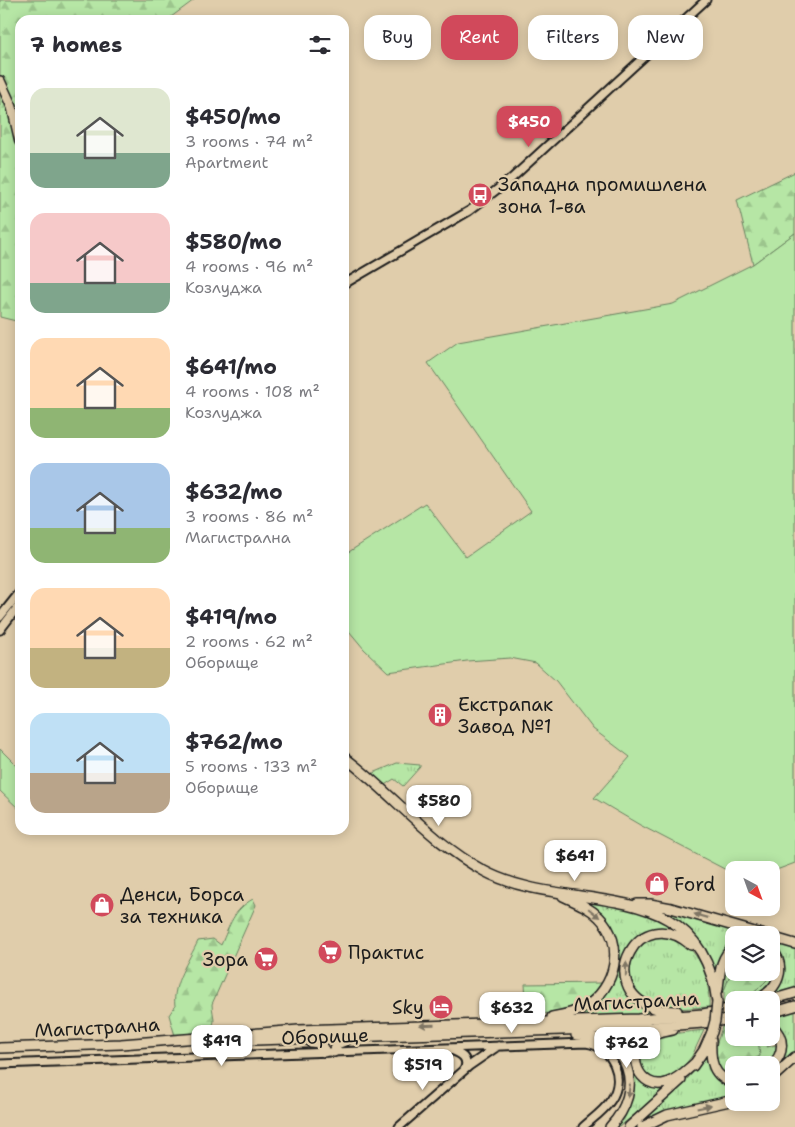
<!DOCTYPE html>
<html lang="en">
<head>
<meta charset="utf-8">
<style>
	body { margin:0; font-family:"Shantell Sans",sans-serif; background:#f2f2f3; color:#2b2b33; height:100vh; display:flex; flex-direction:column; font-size:19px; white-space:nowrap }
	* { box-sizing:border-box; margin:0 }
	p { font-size:16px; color:#7c7c81 }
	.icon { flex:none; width:28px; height:28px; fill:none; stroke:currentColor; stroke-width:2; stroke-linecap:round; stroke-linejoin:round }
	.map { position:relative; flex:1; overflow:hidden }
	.drawer { position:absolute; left:15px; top:15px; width:334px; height:820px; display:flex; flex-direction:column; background:#fff; border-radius:15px; box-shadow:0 2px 12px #0003 }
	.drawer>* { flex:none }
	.banner { position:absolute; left:364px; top:15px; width:356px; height:45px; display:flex; gap:10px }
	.needle { width:32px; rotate:139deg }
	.controls { position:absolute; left:725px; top:861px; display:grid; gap:10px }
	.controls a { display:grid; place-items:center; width:55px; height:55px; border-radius:10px; background:#fff; box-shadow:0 2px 12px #0003; font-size:25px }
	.price { position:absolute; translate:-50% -42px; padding:0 11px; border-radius:10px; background:#fff; color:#222; font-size:16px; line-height:32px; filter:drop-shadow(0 1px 2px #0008) }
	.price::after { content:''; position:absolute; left:50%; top:30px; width:15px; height:11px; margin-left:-8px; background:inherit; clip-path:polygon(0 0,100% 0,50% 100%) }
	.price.active { background:#d1495b; color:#fff }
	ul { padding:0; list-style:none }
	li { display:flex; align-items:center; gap:15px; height:125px; padding:0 15px }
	li span { display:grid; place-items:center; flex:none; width:140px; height:100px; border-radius:15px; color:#555 }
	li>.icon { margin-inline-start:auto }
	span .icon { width:60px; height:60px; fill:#fffc; stroke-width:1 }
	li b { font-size:21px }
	h2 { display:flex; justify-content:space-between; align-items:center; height:60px; padding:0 15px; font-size:21px }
	.tag { padding:0 18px; border-radius:15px; background:#fff; box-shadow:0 2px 12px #0003; font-size:18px; line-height:45px }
	.tag.active { background:#d1495b; color:#fff }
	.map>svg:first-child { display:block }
</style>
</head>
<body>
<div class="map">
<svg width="795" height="1127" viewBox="0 0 795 1127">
	<defs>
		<pattern id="grass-tufts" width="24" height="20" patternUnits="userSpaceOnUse" patternTransform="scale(1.25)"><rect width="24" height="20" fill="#b6e6a5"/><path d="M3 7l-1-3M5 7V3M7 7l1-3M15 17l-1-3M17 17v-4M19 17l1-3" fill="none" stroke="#9cc58d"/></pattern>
		<pattern id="forest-firs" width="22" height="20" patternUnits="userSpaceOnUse" patternTransform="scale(1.25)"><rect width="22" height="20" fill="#b6e6a5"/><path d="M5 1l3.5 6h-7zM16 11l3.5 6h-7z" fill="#9cc58d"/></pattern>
	</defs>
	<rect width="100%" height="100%" fill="#e0cdab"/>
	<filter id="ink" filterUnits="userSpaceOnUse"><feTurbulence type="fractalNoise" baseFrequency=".02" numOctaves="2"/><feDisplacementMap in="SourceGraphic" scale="10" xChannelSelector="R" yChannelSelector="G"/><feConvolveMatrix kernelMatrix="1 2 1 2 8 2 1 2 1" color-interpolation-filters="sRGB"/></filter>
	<g filter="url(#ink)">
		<path fill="url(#grass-tufts)" stroke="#698160" d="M397 763 420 765V767L403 786 394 779 383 786 371 774Z
			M576 898 635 910 663 920 682 934 641 935 623 980 658 1014 567 1017 608 988 613 934Z
			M668 911 756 935H734V942L730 944 717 976C706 949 691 929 666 914Z
			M667 935C674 940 685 944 691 950 705 964 710 988 709 1007L674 1009 646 1002 632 987 628 968 636 948 649 938Z
			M771 939 795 947V989L768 997 780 982Z
			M734 949V964L724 991C720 971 723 966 734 949Z
			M771 952 777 963 772 986 755 998 753 994 768 979 771 974Z
			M795 1008V1052L771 1076V1070L782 1057 771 1022V1014Z
			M665 1029 643 1038 637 1074 670 1086 619 1127H613L622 1117 628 1064 587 1033Z
			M704 1030 692 1056 679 1072 673 1078 655 1082 642 1072C641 1067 638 1061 639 1056 641 1033 686 1033 704 1030Z
			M758 1038H767L770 1042 767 1047 780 1044V1050L770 1065H748L750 1061 759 1056Z
			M708 1050 734 1086V1097L636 1125C662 1102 692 1081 708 1050Z"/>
		<path fill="url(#forest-firs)" stroke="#698160" d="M0 0H194L167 20H20V322L0 317Z
			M795 172V233L753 264 737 200Z
			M253 899 256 905 212 1004C212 1010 214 1016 214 1021 212 1037 187 1034 175 1036L169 1015 175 1006C172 983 189 961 198 941L213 939 221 945C230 925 233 910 253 899Z
			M734 964V972L771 973C769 981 759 986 753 994L755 998 747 1000H734V1003L724 1005V991Z
			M603 983C590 1011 554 1013 527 1015L525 984Z
			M734 1025V1038H758L760 1056 750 1061 748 1065H734V1082L717 1070 714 1052 722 1027Z"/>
		<path fill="#b6e6a5" stroke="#698160" d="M795 233V863L771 872V870H734V874L640 825 594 798 630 757 593 729 556 681 536 663 510 658 467 661 388 672 364 649 344 625V555L425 503 466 557 531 511 428 363 458 342 673 304 753 264Z
			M0 749 20 769V810L0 791Z"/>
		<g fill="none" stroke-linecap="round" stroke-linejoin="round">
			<defs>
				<path id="minor" d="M344 284 469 211 512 178 706 0
					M0 617 20 592
					M0 630 20 604
					M450 1050C460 1053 470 1058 464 1070
					M0 1064 586 1043C613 1047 626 1078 611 1100 604 1111 592 1119 583 1127
					M399 1127 469 1066 498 1046"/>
				<path id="major" d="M0 81 12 107 20 142
					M344 757C393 794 429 841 484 871 567 916 701 870 717 1002
					M637 904H650L671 908 765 935
					M771 937 795 944
					M718 989C720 972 720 958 734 946
					M757 1000C778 989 788 968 771 948
					M771 1000 795 993
					M677 1011C670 1011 662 1011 654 1008 593 987 639 900 691 945
					M771 1013 795 1006
					M552 1017C563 1015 575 1013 585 1007 616 988 626 944 599 917 589 907 576 902 563 896
					M771 1025C785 1037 785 1054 771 1066
					M673 1030C665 1032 654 1033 647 1038 623 1053 640 1091 666 1083 677 1080 687 1070 695 1063
					M576 1035C630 1037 646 1089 610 1127
					M711 1040C710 1060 712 1077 734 1083
					M227 1041 653 1027 703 1023 734 1019
					M310 1042 319 1043 324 1048V1052
					M0 1048 121 1044 299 1030 638 1019 703 1014 734 1008
					M334 1052 337 1044 347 1040
					M693 1066 704 1050 712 1032
					M771 1079 795 1057
					M629 1127 681 1080
					M642 1127 667 1115 734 1100"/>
			</defs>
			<use href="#minor" stroke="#1c1c1c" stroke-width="11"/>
			<use href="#major" stroke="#1c1c1c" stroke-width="12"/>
			<use href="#minor" stroke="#e0cdab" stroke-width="7"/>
			<use href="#major" stroke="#e0cdab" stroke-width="9"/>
			<defs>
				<path id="major-bridge" d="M712 1032 715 1021 717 1002"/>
			</defs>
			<use href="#major-bridge" stroke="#1c1c1c" stroke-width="12" stroke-linecap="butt"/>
			<use href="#major-bridge" stroke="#e0cdab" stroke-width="9"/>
		</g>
		<defs><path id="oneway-solid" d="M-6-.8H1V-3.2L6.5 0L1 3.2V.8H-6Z" transform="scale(1.25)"/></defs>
		<g fill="#7e7464">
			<use href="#oneway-solid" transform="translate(594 913) rotate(39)"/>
			<use href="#oneway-solid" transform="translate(701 916) rotate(-164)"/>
			<use href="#oneway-solid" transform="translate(626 969) rotate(-89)"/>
			<use href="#oneway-solid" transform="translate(427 1025) rotate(178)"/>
			<use href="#oneway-solid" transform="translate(629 1091) rotate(98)"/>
			<use href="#oneway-solid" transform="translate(704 1107) rotate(-12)"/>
		</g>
	</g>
	<defs>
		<symbol id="bus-disc" viewBox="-11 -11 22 22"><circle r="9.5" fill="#d1495b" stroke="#e0cdab"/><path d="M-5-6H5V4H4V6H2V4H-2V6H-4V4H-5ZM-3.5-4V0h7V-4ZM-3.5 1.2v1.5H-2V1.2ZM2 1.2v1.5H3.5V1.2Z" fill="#fff"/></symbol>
		<symbol id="building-disc" viewBox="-11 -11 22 22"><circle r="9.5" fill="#d1495b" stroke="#e0cdab"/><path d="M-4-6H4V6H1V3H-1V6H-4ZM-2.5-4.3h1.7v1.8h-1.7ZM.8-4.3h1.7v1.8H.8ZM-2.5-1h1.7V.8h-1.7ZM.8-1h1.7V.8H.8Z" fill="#fff"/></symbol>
		<symbol id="shop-disc" viewBox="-11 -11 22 22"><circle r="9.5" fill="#d1495b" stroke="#e0cdab"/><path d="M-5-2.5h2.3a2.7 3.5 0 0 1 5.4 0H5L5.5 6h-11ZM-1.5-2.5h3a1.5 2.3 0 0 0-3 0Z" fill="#fff"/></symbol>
		<symbol id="supermarket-disc" viewBox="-11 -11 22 22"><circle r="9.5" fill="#d1495b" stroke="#e0cdab"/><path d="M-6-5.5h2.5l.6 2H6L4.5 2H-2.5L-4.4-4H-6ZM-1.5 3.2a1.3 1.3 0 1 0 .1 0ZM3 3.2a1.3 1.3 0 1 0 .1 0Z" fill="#fff"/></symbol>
		<symbol id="hotel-disc" viewBox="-11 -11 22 22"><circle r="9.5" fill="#d1495b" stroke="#e0cdab"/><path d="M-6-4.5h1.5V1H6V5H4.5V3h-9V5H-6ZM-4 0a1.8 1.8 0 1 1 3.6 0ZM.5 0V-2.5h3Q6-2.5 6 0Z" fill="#fff"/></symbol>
	</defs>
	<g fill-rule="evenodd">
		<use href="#bus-disc" x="466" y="181" width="28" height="28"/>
		<use href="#building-disc" x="426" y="701" width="28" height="28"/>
		<use href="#shop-disc" x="643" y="870" width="28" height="28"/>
		<use href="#shop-disc" x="88" y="891" width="28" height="28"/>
		<use href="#supermarket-disc" x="316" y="938" width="28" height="28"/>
		<use href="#supermarket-disc" x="252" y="945" width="28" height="28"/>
		<use href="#hotel-disc" x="427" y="993" width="28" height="28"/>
	</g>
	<g text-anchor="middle" stroke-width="4.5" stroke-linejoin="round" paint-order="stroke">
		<g font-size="19" fill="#1c1c1c" stroke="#e0cdab" text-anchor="start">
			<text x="498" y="191">Западна промишлена<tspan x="498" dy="22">зона 1-ва</tspan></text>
			<text x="458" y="711">Екстрапак<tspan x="458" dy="22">Завод №1</tspan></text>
			<text x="674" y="891">Ford</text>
			<text x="120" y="901">Денси, Борса<tspan x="120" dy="22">за техника</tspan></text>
			<text x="348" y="959">Практис</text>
			<text x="248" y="966" text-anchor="end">Зора</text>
			<text x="424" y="1014" text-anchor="end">Sky</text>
		</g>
		<g font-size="19" fill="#1c1c1c" stroke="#e0cdab">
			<text transform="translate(636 1001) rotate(-3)" y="7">Магистрална</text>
			<text transform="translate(97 1027) rotate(-3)" y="7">Магистрална</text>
			<text transform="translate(325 1036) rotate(-2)" y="7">Оборище</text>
		</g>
	</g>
</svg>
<div class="controls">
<a><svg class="needle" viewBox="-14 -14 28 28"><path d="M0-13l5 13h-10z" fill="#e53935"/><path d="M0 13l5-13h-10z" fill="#7c7c81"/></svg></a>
<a><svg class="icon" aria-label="layers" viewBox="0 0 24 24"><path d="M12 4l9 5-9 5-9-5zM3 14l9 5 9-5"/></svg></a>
<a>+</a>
<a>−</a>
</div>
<b class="price active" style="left:529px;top:148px">$450</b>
<b class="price" style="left:439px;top:827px">$580</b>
<b class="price" style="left:575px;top:882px">$641</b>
<b class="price" style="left:512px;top:1034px">$632</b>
<b class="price" style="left:222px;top:1067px">$419</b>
<b class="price" style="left:627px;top:1069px">$762</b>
<b class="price" style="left:423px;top:1091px">$519</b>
<div class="banner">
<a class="tag">Buy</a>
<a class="tag active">Rent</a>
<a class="tag">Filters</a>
<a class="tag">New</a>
</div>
<section class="drawer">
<h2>7 homes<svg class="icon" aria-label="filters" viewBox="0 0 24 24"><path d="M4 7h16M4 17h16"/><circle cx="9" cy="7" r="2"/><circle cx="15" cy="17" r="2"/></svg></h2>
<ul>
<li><span style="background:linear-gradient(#dfe7d0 65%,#7fa58c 0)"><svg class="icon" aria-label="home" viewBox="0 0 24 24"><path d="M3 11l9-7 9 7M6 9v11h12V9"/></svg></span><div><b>$450/mo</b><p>3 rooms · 74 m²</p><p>Apartment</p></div></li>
<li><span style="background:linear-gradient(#f6c9c9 70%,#7fa58c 0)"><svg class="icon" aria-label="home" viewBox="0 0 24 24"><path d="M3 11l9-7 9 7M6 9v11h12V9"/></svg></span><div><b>$580/mo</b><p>4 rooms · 96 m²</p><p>Козлуджа</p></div></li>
<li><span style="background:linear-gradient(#ffd9b3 70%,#8fb573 0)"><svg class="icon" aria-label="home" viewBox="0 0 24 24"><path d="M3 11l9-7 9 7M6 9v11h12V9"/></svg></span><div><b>$641/mo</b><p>4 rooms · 108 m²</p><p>Козлуджа</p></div></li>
<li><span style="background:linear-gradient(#a9c7e8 65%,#8fb573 0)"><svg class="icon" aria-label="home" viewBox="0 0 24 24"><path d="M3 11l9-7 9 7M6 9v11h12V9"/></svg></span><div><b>$632/mo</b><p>3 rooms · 86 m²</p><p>Магистрална</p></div></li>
<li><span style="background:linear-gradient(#ffd9b3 60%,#c2b280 0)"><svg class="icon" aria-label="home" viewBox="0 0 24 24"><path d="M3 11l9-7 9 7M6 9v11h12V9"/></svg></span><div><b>$419/mo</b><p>2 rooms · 62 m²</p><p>Оборище</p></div></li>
<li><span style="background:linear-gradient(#bfe0f5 60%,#b9a48a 0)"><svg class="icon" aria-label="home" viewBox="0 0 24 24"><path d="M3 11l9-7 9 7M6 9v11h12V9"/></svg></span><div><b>$762/mo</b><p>5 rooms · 133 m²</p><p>Оборище</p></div></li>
</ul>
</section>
</div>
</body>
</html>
